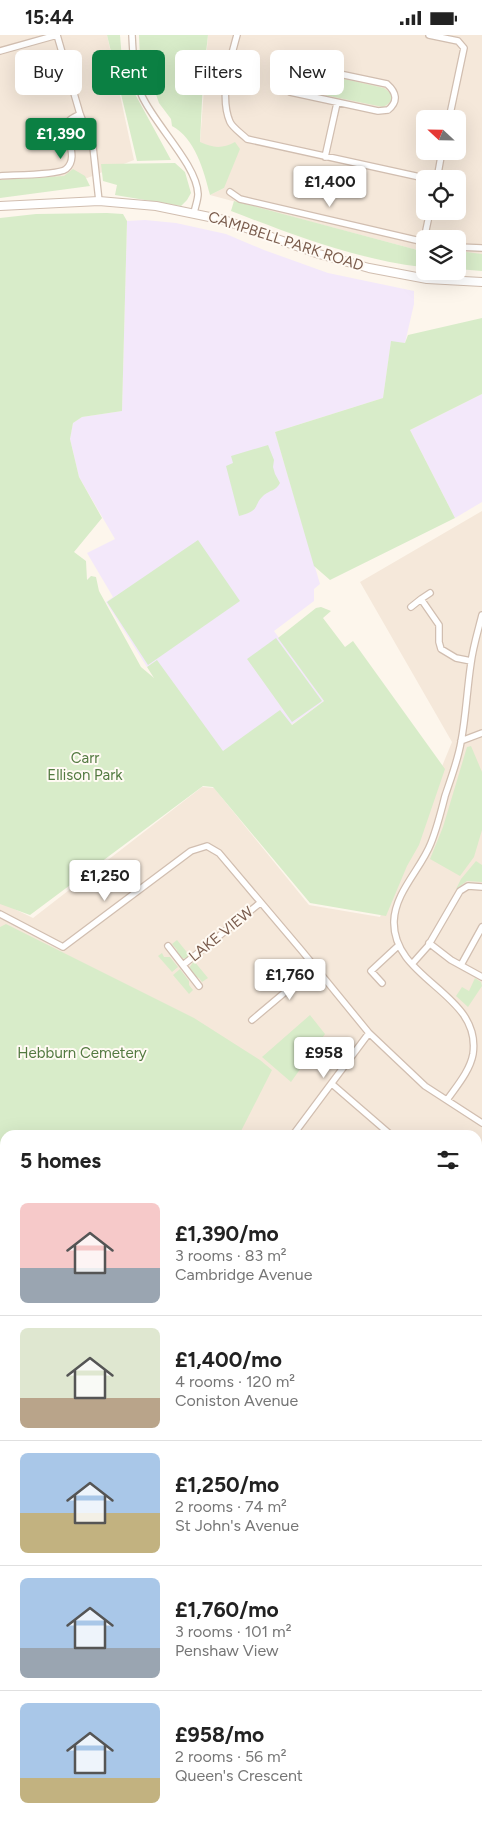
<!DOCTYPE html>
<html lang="en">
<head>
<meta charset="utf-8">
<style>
	body { margin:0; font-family:Figtree,sans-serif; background:#f6f6f6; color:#222; height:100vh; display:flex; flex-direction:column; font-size:19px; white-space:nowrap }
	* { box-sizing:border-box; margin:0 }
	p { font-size:16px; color:#767676 }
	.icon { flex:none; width:28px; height:28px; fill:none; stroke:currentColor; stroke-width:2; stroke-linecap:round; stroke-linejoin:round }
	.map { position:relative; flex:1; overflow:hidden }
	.panel { position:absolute; left:0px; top:1095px; width:482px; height:696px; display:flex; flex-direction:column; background:#fff; border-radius:15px 15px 0 0; box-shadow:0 5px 20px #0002 }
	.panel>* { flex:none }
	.hud { position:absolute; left:15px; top:15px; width:452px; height:45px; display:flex; gap:10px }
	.needle { width:32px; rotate:292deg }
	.tools { position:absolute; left:416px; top:75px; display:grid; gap:10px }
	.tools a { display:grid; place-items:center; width:50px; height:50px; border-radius:8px; background:#fff; box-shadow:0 5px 20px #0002; font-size:25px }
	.price { position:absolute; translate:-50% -42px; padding:0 11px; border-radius:5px; background:#fff; color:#222; font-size:16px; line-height:32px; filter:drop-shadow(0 1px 2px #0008) }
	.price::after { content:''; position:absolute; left:50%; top:30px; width:15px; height:11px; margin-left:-8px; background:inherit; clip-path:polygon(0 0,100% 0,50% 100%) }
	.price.selected { background:#0b8043; color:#fff }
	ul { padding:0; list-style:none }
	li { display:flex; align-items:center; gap:15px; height:125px; padding:0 20px }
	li+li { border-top:1px solid #e0e0e0 }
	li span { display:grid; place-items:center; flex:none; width:140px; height:100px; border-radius:8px; color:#555 }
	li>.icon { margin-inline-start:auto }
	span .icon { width:60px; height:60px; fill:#fffc; stroke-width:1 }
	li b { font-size:21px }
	h2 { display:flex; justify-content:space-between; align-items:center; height:60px; padding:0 20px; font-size:21px }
	.pill { padding:0 18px; border-radius:8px; background:#fff; box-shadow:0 5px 20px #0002; font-size:18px; line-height:45px }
	.pill.selected { background:#0b8043; color:#fff }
	.status { display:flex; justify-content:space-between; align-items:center; height:35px; padding:0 25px; background:#fff; direction:ltr }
	.status svg { height:14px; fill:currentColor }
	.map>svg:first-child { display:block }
</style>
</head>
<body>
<div class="status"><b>15:44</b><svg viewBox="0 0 49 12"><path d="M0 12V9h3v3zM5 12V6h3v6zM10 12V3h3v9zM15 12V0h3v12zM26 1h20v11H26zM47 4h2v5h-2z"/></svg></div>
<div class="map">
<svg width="482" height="1791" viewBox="0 0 482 1791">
	<rect width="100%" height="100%" fill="#fdf6ec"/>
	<path fill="#f5e8da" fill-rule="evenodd" d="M0 0H107L134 125 82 145 0 157Z
		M208 0H482V220L458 219V204H425V217L210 160 224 153 225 112H211L200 108ZM425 84H458V116H425ZM425 144H458V176H425Z
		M482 476V1699L478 1707V1100H5V1638L0 1635V867L33 883 202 752 214 753 309 870 380 882 452 707 360 547Z"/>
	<path fill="#efe9e4" d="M482 1705V1791H432L435 1786H478V1712Z
		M386 1786H409L419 1791H383Z"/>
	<path fill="#f3e8fa" d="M145 185 176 188 226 199 264 215 328 238 414 256V269L405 308 391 307 383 363 275 397 320 549 314 554V566L274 596 324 666 291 690 280 676 223 717 157 626 147 632 106 567 113 562 87 518 115 504 79 442 70 404 73 388 82 382 122 376 127 186Z
		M482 359V467L455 483 410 395Z"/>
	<path fill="#d8ecc9" d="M107 0H120L123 37 171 125 137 126Z
		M139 0H208L203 45 200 107C213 113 222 114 235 107L240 114 224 153 210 160C204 136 195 103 172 91L171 84 159 68 151 45 145 44 140 24Z
		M300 34 384 53 392 59C392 66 389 69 383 72L295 54C283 47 287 37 300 34Z
		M175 128 185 137 191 158 187 165 181 171 115 160 117 150 103 146 101 129Z
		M73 134 85 141 90 151 0 163V145L64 141Z
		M234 166 425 217 422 232C355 224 293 200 231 176Z
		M107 178 123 179 127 186 122 376 82 382 73 388 70 404 79 442 102 483 74 517 86 526 87 545 91 541 96 542 99 556 141 632 154 643 147 632 157 625 223 716 280 675 292 690 324 666 278 603 316 573 321 572 331 576 323 583 345 612 353 606 445 734 419 810 407 831 386 881 310 868 213 752 203 751 30 880 0 869V183L36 179Z
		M458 216 482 219V236L458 234Z
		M482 283V359L410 395 455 483 330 545 314 531 275 397 383 363 391 306 405 308 408 300Z
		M268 410 274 425 273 432 275 439 280 448C276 456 270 455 264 460 252 471 262 475 239 481L226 431 233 428 231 421Z
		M198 505 240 566 148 630 107 567Z
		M276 603 322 666 292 687 247 624Z
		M471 711 482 737V795L474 822 460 841 430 824 443 792 467 712Z
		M476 826 482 830V847L467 846 456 854 461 844Z
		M6 889 194 983 260 1025 272 1035 239 1100H5V1133L0 1131V892Z
		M177 905 190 921 186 924 180 923 176 919 177 915 172 909Z
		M162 918 164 922H170L178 932 172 937 158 921Z
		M194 926 208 943 202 947 199 943 193 941 189 933Z
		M180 934 189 946V950L193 955 189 959 173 940Z
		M475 943 481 947 482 951 468 972 456 961 462 952 469 956Z
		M310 980 325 999 291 1047 262 1022Z
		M5 1189V1256L0 1252V1199Z
		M478 1205 482 1208V1238L478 1245Z
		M0 1283 5 1287V1420L0 1417Z
		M0 1669 5 1672V1786H200L208 1791H0Z"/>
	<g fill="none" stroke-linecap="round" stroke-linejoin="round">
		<defs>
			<path id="minor" d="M57 0 80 79 93 112 99 166
				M132 0C133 21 134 42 142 61 155 90 197 130 198 159 198 165 195 172 194 178
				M237 0C230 25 219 61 230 87 233 93 242 99 247 104L429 144
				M429 0 458 6 464 13 449 84
				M0 16 57 0
				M297 30 387 49C396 57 399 66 388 75L378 76 290 57C281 47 282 32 297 30Z
				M325 122 337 68
				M0 141C12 140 59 140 66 134 81 122 61 97 70 85 72 83 77 81 80 79
				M437 144 442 116
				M230 157 240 164 420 206 425 205
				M428 204 426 195 430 176
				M458 212 482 213
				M427 244 429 236
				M421 564 430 558
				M411 572 421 564 439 590V607L441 614 456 623 471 626
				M461 706 482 698
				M0 879 63 912 191 816 207 811 219 818 302 916 369 998 425 1051 482 1088
				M429 908 451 925 482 942
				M168 911 199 951
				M412 929 428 911 460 856 468 851 482 852
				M183 930 260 868
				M461 930 482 892
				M382 948 371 936 399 910
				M252 985 315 932
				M332 1049 391 1100
				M447 1065C456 1052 470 1036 473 1019 482 958 392 945 394 886 395 857 421 834 431 808 437 793 441 777 445 761 451 743 458 725 461 707 466 681 467 654 471 628 473 612 478 596 482 580
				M293 1100 369 998
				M478 1160 482 1164
				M478 1301 482 1304
				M478 1491 482 1484
				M478 1512 482 1515
				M0 1546 5 1539
				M0 1595 5 1589
				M478 1649 482 1647
				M478 1680 482 1683
				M307 1786 313 1791
				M345 1791 347 1786"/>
			<path id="tertiary" d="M0 171 99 166 156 171 224 185 319 219 369 233 427 244 482 247"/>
			<path id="primary" d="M0 1264 5 1268
				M478 1594 482 1597"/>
		</defs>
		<use href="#minor" stroke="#d1beb0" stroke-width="8"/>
		<use href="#tertiary" stroke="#d1beb0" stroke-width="10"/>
		<use href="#primary" stroke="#dad1cd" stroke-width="11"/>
		<use href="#minor" stroke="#fff" stroke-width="5.5"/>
		<use href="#tertiary" stroke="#fff" stroke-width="8"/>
		<use href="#primary" stroke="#fbd9a5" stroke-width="9"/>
		<defs>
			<path id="rail" d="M0 1653 5 1656
				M220 1786 228 1791"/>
		</defs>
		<use href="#rail" stroke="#b9a8c9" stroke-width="4"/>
		<use href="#rail" stroke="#fffaf3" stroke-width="2" stroke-dasharray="5.5" stroke-linecap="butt"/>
	</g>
	<g text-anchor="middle" stroke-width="4" stroke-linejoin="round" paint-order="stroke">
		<g font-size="15" fill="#7a5c4d" stroke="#fffaf3">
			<text transform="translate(286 206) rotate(18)" y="5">CAMPBELL PARK ROAD</text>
			<text transform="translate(221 899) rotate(-39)" y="5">LAKE VIEW</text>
		</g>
		<g font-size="15" fill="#537a41" stroke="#fffaf3">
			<text x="85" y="728">Carr<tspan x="85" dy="17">Ellison Park</tspan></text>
			<text x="82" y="1023">Hebburn Cemetery</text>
		</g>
	</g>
</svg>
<div class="tools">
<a><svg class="needle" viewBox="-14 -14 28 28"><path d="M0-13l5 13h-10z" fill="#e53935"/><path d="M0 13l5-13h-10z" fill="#767676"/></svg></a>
<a><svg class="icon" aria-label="locate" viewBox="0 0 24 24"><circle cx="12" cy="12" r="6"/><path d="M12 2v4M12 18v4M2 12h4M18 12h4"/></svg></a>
<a><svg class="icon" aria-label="layers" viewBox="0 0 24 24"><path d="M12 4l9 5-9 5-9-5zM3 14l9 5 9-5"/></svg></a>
</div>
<b class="price selected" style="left:61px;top:125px">£1,390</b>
<b class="price" style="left:330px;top:173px">£1,400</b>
<b class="price" style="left:105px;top:867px">£1,250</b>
<b class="price" style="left:290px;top:966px">£1,760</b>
<b class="price" style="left:324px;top:1044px">£958</b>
<div class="hud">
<a class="pill">Buy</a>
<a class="pill selected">Rent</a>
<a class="pill">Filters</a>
<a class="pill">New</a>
</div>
<section class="panel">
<h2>5 homes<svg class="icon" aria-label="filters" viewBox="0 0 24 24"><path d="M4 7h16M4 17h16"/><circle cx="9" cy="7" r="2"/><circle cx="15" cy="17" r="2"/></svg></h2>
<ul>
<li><span style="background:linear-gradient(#f6c9c9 65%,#9aa5b1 0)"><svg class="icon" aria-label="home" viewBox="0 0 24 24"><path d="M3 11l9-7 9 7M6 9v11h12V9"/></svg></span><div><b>£1,390/mo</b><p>3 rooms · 83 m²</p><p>Cambridge Avenue</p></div></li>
<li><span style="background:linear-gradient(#dfe7d0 70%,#b9a48a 0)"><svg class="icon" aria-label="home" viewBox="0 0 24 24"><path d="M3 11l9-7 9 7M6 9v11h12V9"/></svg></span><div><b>£1,400/mo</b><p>4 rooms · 120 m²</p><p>Coniston Avenue</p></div></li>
<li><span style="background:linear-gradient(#a9c7e8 60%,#c2b280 0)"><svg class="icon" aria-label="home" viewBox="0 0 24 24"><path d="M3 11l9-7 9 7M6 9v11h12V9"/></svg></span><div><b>£1,250/mo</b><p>2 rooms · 74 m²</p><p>St John's Avenue</p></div></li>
<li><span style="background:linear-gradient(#a9c7e8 70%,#9aa5b1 0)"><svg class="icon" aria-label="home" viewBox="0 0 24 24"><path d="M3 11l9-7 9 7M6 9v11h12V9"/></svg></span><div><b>£1,760/mo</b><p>3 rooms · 101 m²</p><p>Penshaw View</p></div></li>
<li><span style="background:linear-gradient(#a9c7e8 75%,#c2b280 0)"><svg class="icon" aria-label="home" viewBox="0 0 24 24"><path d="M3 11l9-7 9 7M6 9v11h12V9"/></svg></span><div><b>£958/mo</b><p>2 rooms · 56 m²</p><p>Queen's Crescent</p></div></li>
</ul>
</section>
</div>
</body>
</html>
